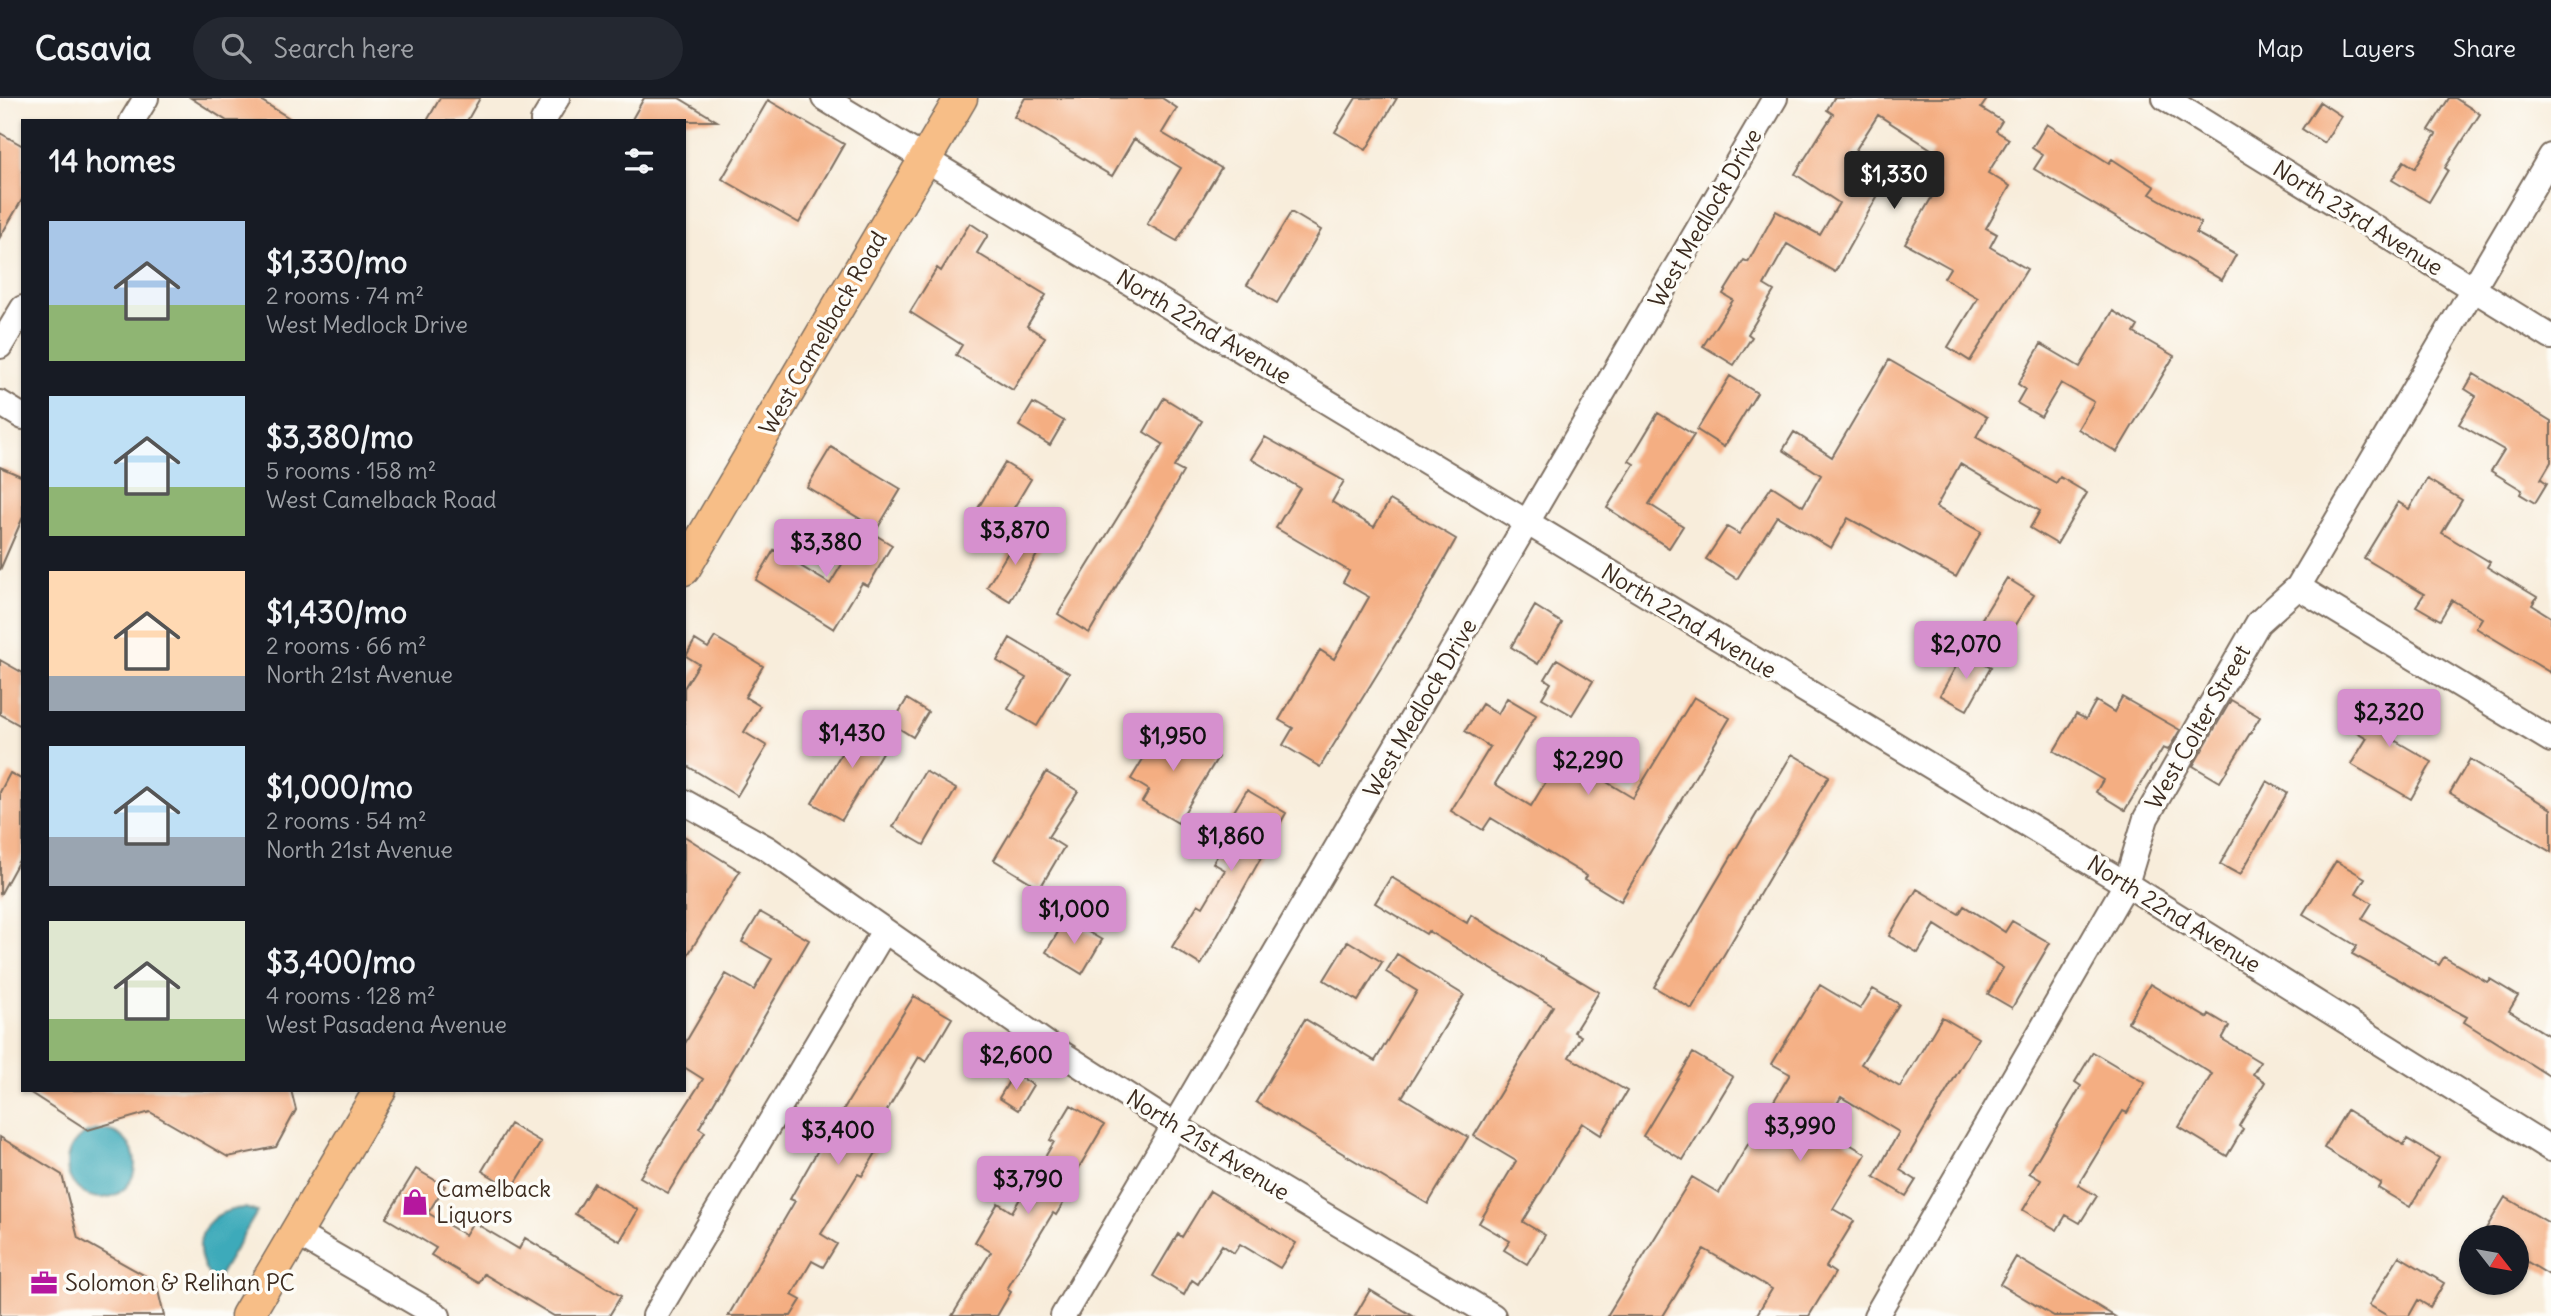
<!DOCTYPE html>
<html lang="en">
<head>
<meta charset="utf-8">
<style>
	body { margin:0; font-family:Delius,sans-serif; background:#242831; color:#f1f3f6; height:100vh; display:flex; flex-direction:column; font-size:26px; white-space:nowrap }
	* { box-sizing:border-box; margin:0 }
	p { font-size:23px; color:#9ea1a6 }
	.icon { flex:none; width:38px; height:38px; fill:none; stroke:currentColor; stroke-width:2; stroke-linecap:round; stroke-linejoin:round }
	.map { position:relative; flex:1; overflow:hidden }
	.drawer { position:absolute; left:21px; top:21px; width:665px; height:973px; display:flex; flex-direction:column; background:#171b24; border-radius:0px; box-shadow:0 2px 5px #0004 }
	.drawer>* { flex:none }
	.needle { width:46px; rotate:121deg }
	.fabs { position:absolute; left:2459px; top:1127px; display:grid; gap:14px }
	.fabs a { display:grid; place-items:center; width:70px; height:70px; border-radius:50%; background:#171b24; box-shadow:0 2px 5px #0004; font-size:35px }
	.price { position:absolute; translate:-50% -60px; padding:0 16px; border-radius:7px; background:#d690ce; color:#111; font-size:23px; line-height:46px; filter:drop-shadow(0 2px 4px #0008) }
	.price::after { content:''; position:absolute; left:50%; top:42px; width:21px; height:16px; margin-left:-10px; background:inherit; clip-path:polygon(0 0,100% 0,50% 100%) }
	.price.current { background:#222; color:#fff }
	ul { padding:0; list-style:none }
	li { display:flex; align-items:center; gap:21px; height:175px; padding:0 28px }
	li span { display:grid; place-items:center; flex:none; width:196px; height:140px; border-radius:0px; color:#555 }
	li>.icon { margin-inline-start:auto }
	span .icon { width:84px; height:84px; fill:#fffc; stroke-width:1 }
	li b { font-size:30px }
	h2 { display:flex; justify-content:space-between; align-items:center; height:84px; padding:0 28px; font-size:30px }
	header { display:flex; align-items:center; gap:42px; box-sizing:border-box; height:98px; padding:0 35px; background:#171b24; border-bottom:2px solid #363941 }
	header strong { font-size:33px }
	nav { display:flex; gap:38px; margin-inline-start:auto; font-size:24px }
	.search { width:490px; height:63px; background:#242831; display:flex; align-items:center; gap:18px; box-sizing:border-box; padding:0 24px; border-radius:38px; color:#9ea1a6; font-size:26px }
	.map>svg:first-child { display:block }
</style>
</head>
<body>
<header>
<strong>Casavia</strong>
<div class="search"><svg class="icon" aria-label="search" viewBox="0 0 24 24"><circle cx="10" cy="10" r="6"/><path d="M15 15l6 6"/></svg>Search here</div>
<nav><a>Map</a><a>Layers</a><a>Share</a></nav>
</header>
<div class="map">
<svg width="2551" height="1218" viewBox="0 0 2551 1218">
	<rect width="100%" height="100%" fill="#fdfcf7"/>
	<filter id="ink" filterUnits="userSpaceOnUse"><feTurbulence type="fractalNoise" baseFrequency=".0143" numOctaves="2"/><feDisplacementMap in="SourceGraphic" scale="14" xChannelSelector="R" yChannelSelector="G"/><feConvolveMatrix kernelMatrix="1 2 1 2 8 2 1 2 1" color-interpolation-filters="sRGB"/></filter>
	<filter id="wash" filterUnits="userSpaceOnUse"><feTurbulence type="fractalNoise" baseFrequency=".00686" numOctaves="4" result="noise"/><feDisplacementMap in="SourceGraphic" scale="28" xChannelSelector="R" yChannelSelector="G"/><feGaussianBlur stdDeviation="1.57" result="paint"/><feColorMatrix in="noise" values="0 0 0 0 0 0 0 0 0 0 0 0 0 0 0 0 0 1.4 0 .05"/><feComposite in="paint" operator="in"/></filter>
	<g filter="url(#wash)">
		<rect width="100%" height="100%" fill="#f8eddb"/>
		<path fill="#3caaba" stroke="#3c6a6c" stroke-width="2" d="M67 1066a34 34 0 1 1 68 0a34 34 0 1 1-68 0Z
			M245 1110 257 1114 215 1185C186 1152 200 1112 245 1110Z"/>
		<g id="blocks">
			<path fill="#f4ae82" d="M191 0H257L294 23H227Z
				M440 0H480L467 23H427Z
				M644 0H679L717 23H631Z
				M1025 0H1162L1177 10 1162 35 1221 70 1177 143 1147 126 1181 70 1134 41 1112 78 1014 19Z
				M1356 0H1397L1366 52 1335 34Z
				M1834 0H1988L1981 10 2002 23 1996 33 2009 41 1988 75 2010 88 1986 130 1997 136 1990 149 2027 171 1970 263 1948 249 1978 200 1944 180 1950 170 1905 145 1940 85 1921 73 1934 53 1878 17 1850 61 1887 81 1835 174 1787 146 1764 187 1774 193 1748 236 1752 239 1734 267 1703 248 1733 202 1723 196 1744 162 1748 164 1776 113 1820 137 1839 105 1795 76 1833 16 1827 12Z
				M2449 0H2455L2480 16 2445 70 2448 72 2429 104 2392 82 2404 63 2415 70 2436 36 2429 32Z
				M768 2 844 46 799 125 722 81Z
				M2320 4 2341 18 2324 45 2302 31Z
				M2047 26 2109 65 2112 61 2155 89 2150 96 2201 125 2196 135 2236 157 2222 182 2034 71 2043 57 2032 50Z
				M0 35 23 48V100L0 139Z
				M1291 114 1321 132 1277 205 1247 187Z
				M970 125 988 137 977 155 1046 197 1027 228 1045 239 1013 292 956 257 962 247 910 214 937 170 941 173Z
				M2113 213 2138 228 2134 235 2174 258 2117 354 2078 331 2094 304 2061 285 2041 319 2017 305 2025 291 2018 286 2041 246 2080 269Z
				M1889 262 1987 319 1976 339 2056 385 2060 379 2087 395 2057 446 2030 430 2040 413 1960 366 1936 409 1981 434 1956 479 1848 420 1831 450 1777 418 1737 481 1706 461 1727 429 1739 436 1772 388 1803 408 1821 377 1783 352 1794 334 1832 359Z
				M2474 276 2551 323V364L2541 381 2547 385 2535 405 2520 396 2522 392 2491 373 2504 352 2459 326 2476 298 2465 291Z
				M1730 278 1757 295 1724 349 1697 332Z
				M1164 300 1202 323 1174 369 1183 374 1089 535 1058 516 1163 346 1144 334Z
				M1033 305 1064 323 1050 347 1019 328Z
				M1658 315 1694 337 1649 406 1683 428 1669 450 1607 410 1634 366 1629 363Z
				M1265 339 1344 383 1332 404 1374 429 1390 402 1456 441 1413 518 1320 669 1283 647 1293 630 1279 622 1320 552 1334 561 1369 499 1343 484 1349 473 1276 430 1300 390 1251 361Z
				M831 349 901 391 877 431 807 389Z
				M1005 365 1031 381 1003 428 977 412Z
				M0 369 23 379V419L0 472Z
				M2427 381 2462 402 2442 435 2490 464 2487 469 2537 499 2532 507 2551 519V575L2476 530 2482 520 2452 502 2440 522 2416 508 2424 496 2364 460 2398 404 2409 411Z
				M864 430 892 447 868 488 862 485 834 531 756 482 774 452 830 486Z
				M1020 435 1042 448 1010 503 987 489Z
				M2007 480 2034 497 2007 539 1981 522Z
				M1535 508 1562 525 1538 566 1511 549Z
				M715 539 763 568 745 599 760 608 744 634 767 648 737 698 684 666V590L699 566 686 558 695 542 708 550Z
				M1010 540 1069 575 1037 628 1008 611 1026 580 997 563Z
				M1964 554 1991 569 1967 612 1940 597Z
				M1557 561 1593 583 1572 617 1542 600 1551 585 1545 581Z
				M0 562 23 575V629L0 616Z
				M2377 595 2410 615 2394 642 2432 664 2411 701 2351 666 2367 640 2355 633Z
				M1694 599 1730 620 1621 803 1585 781 1587 778 1491 720 1483 732 1451 713 1490 649 1465 633 1482 606 1498 616 1507 600 1536 617 1495 686 1531 708 1562 657 1633 700Z
				M2122 599 2180 632 2168 652 2163 650 2125 712 2096 694 2103 682 2054 653 2076 616 2086 621 2096 603 2114 614Z
				M907 601 928 614 913 639 892 626Z
				M2231 602 2260 619 2220 684 2193 668Z
				M861 622 891 639 842 722 812 705Z
				M1164 626 1218 659 1178 725 1142 704 1149 692 1131 681Z
				M1792 656 1829 678 1692 911 1654 889Z
				M2470 661 2551 711V754L2450 695Z
				M925 673 956 691 924 747 893 729Z
				M1046 674 1078 693 1048 739 1064 749 1040 790 994 762Z
				M10 675 23 682V755L0 797V694Z
				M2267 683 2287 695 2240 777 2220 766Z
				M1247 692 1286 715 1201 867 1172 849 1198 806 1203 809 1225 772 1213 765 1232 733 1225 728Z
				M684 738 740 773 684 863Z
				M2336 763 2365 780 2356 795 2372 805 2362 821 2439 867 2444 859 2487 884 2490 881 2518 898 2509 913 2551 939V979L2464 924 2467 919 2352 856 2357 848 2303 816Z
				M1391 779 1467 825 1471 817 1599 894 1574 934 1581 938 1569 959 1627 993 1601 1037 1582 1025 1523 1124 1545 1137 1527 1166 1504 1152 1510 1143 1479 1125 1516 1063 1474 1038 1553 908 1428 833 1426 836 1375 805Z
				M1917 791 1959 816 1964 808 2005 834 2012 823 2050 845 2012 910 1988 896 2003 870 1935 827 1918 855 1889 838Z
				M760 814 809 842 699 1030 705 1034 668 1095 640 1079 703 981 684 969V947L726 876 754 892 772 861 742 844Z
				M1066 821 1102 842 1082 876 1046 854Z
				M1348 843 1382 864 1358 903 1324 882Z
				M1397 856 1464 897 1402 999 1468 1039 1428 1106 1256 1004 1305 921 1375 963 1417 893 1386 874Z
				M2150 886 2207 920 2209 916 2229 928 2222 941 2260 964 2253 976 2265 984 2239 1028 2243 1031 2227 1058 2179 1029 2212 976 2128 924Z
				M1820 887 1860 911 1873 891 1899 906 1861 966 1900 989 1942 919 1978 940 1900 1072 1916 1082 1906 1098 1874 1079 1899 1034 1841 999 1823 1030 1866 1056 1833 1111 1854 1123 1826 1169 1835 1175 1809 1218H1756L1772 1191 1704 1151 1663 1218H1607L1692 1079 1719 1095 1790 976 1772 966Z
				M914 898 952 920 926 964 919 959 874 1034 885 1040 862 1078 858 1076 821 1136 837 1146 823 1169 812 1163 792 1197 801 1202 791 1218H728L795 1103 790 1101 818 1052Z
				M2093 954 2145 985 2127 1015 2123 1013 2078 1087 2097 1098 2080 1125 2066 1117 2057 1132 2023 1112 2041 1082 2029 1075 2081 988 2075 984Z
				M1693 955 1733 979 1683 1062 1643 1038Z
				M1014 975 1033 987 1018 1012 999 1000Z
				M26 992H291L296 1012 276 1049 228 1059 150 1014 88 1032Z
				M1071 1007 1104 1027 1071 1083 1075 1086 1056 1117 1053 1115 1007 1191 1011 1194 997 1218H952L991 1154 975 1144 998 1105 1012 1114 1054 1044 1050 1042Z
				M2347 1012 2404 1047 2407 1041 2439 1060 2410 1109 2378 1090 2381 1085 2324 1050Z
				M510 1026 541 1044 512 1091 482 1073Z
				M0 1039 62 1077 78 1140 156 1184 164 1218H0Z
				M416 1071 445 1088 428 1115 465 1137 473 1124 519 1151 525 1140 621 1198 609 1218H554L484 1176 479 1185 431 1157 436 1150 386 1120Z
				M594 1085 638 1112 620 1143 575 1116Z
				M1210 1093 1296 1145 1280 1170 1240 1146 1234 1155 1222 1147 1198 1186 1192 1182 1184 1197 1153 1178 1178 1136 1182 1139Z
				M2505 1099 2551 1126V1178L2516 1157V1139H2481Z
				M2399 1158 2444 1185 2430 1209 2418 1202 2409 1218H2388L2369 1207Z
				M2016 1159 2114 1218H2054L2000 1186Z
				M1370 1192 1413 1218H1355Z"/>
		</g>
	</g>
	<g filter="url(#ink)">
		<use href="#blocks" fill-opacity="0" stroke="#7d6e60" stroke-width="2"/>
		<g fill="none" stroke-linecap="round" stroke-linejoin="round">
			<defs>
				<path id="minor" d="M824 0 2126 786 2551 1051
					M2165 0 2551 239
					M132 23 146 0
					M543 23 557 0
					M0 248 23 210
					M0 305 23 319
					M2298 489 2551 642
					M684 704 768 751 1047 946 1175 1028 1493 1218
					M297 1136 438 1218
					M655 1218 884 833
					M1063 1218 1775 0
					M1876 1218 2126 786 2146 720 2258 525 2298 489 2551 58"/>
				<path id="major" d="M684 471 961 0
					M247 1218 380 992"/>
			</defs>
			<use href="#minor" stroke="#7d6e60" stroke-width="28"/>
			<use href="#major" stroke="#7d6e60" stroke-width="35"/>
			<use href="#minor" stroke="#fff" stroke-width="24"/>
			<use href="#major" stroke="#f7be87" stroke-width="32"/>
		</g>
	</g>
	<defs>
		<symbol id="shop-bare" viewBox="-9 -9 18 18"><path d="M-5-2.5h2.3a2.7 3.5 0 0 1 5.4 0H5L5.5 6h-11ZM-1.5-2.5h3a1.5 2.3 0 0 0-3 0Z" fill="#b5179e" stroke="#fdfcf7" stroke-width="2.5" paint-order="stroke"/></symbol>
		<symbol id="office-bare" viewBox="-9 -9 18 18"><path d="M-6-3h4V-5.5h4V-3h4V5H-6ZM-1-4.5V-3h2v-1.5ZM-6 0V1H6V0Z" fill="#b5179e" stroke="#fdfcf7" stroke-width="2.5" paint-order="stroke"/></symbol>
	</defs>
	<g fill-rule="evenodd">
		<use href="#shop-bare" x="396" y="1085" width="38" height="38"/>
		<use href="#office-bare" x="25" y="1166" width="38" height="38"/>
	</g>
	<g text-anchor="middle" stroke-width="7" stroke-linejoin="round" paint-order="stroke">
		<g font-size="23" fill="#3b2a1e" stroke="#fdfcf7">
			<text transform="translate(1705 120) rotate(-60)" y="8">West Medlock Drive</text>
			<text transform="translate(2358 120) rotate(32)" y="8">North 23rd Avenue</text>
			<text transform="translate(1204 229) rotate(31)" y="8">North 22nd Avenue</text>
			<text transform="translate(823 235) rotate(-60)" y="8">West Camelback Road</text>
			<text transform="translate(1689 523) rotate(31)" y="8">North 22nd Avenue</text>
			<text transform="translate(1420 610) rotate(-60)" y="8">West Medlock Drive</text>
			<text transform="translate(2198 629) rotate(-60)" y="8">West Colter Street</text>
			<text transform="translate(2174 816) rotate(32)" y="8">North 22nd Avenue</text>
			<text transform="translate(1208 1047) rotate(32)" y="8">North 21st Avenue</text>
		</g>
		<g font-size="23" fill="#3b2a1e" stroke="#fdfcf7" text-anchor="start">
			<text x="436" y="1099">Camelback<tspan x="436" dy="26">Liquors</tspan></text>
			<text x="65" y="1193">Solomon &amp; Relihan PC</text>
		</g>
	</g>
</svg>
<div class="fabs">
<a><svg class="needle" viewBox="-14 -14 28 28"><path d="M0-13l5 13h-10z" fill="#e53935"/><path d="M0 13l5-13h-10z" fill="#9ea1a6"/></svg></a>
</div>
<b class="price current" style="left:1894px;top:113px">$1,330</b>
<b class="price" style="left:1015px;top:469px">$3,870</b>
<b class="price" style="left:826px;top:481px">$3,380</b>
<b class="price" style="left:1966px;top:583px">$2,070</b>
<b class="price" style="left:2389px;top:651px">$2,320</b>
<b class="price" style="left:852px;top:672px">$1,430</b>
<b class="price" style="left:1173px;top:675px">$1,950</b>
<b class="price" style="left:1588px;top:699px">$2,290</b>
<b class="price" style="left:1231px;top:775px">$1,860</b>
<b class="price" style="left:1074px;top:848px">$1,000</b>
<b class="price" style="left:1016px;top:994px">$2,600</b>
<b class="price" style="left:1800px;top:1065px">$3,990</b>
<b class="price" style="left:838px;top:1069px">$3,400</b>
<b class="price" style="left:1028px;top:1118px">$3,790</b>
<section class="drawer">
<h2>14 homes<svg class="icon" aria-label="filters" viewBox="0 0 24 24"><path d="M4 7h16M4 17h16"/><circle cx="9" cy="7" r="2"/><circle cx="15" cy="17" r="2"/></svg></h2>
<ul>
<li><span style="background:linear-gradient(#a9c7e8 60%,#8fb573 0)"><svg class="icon" aria-label="home" viewBox="0 0 24 24"><path d="M3 11l9-7 9 7M6 9v11h12V9"/></svg></span><div><b>$1,330/mo</b><p>2 rooms · 74 m²</p><p>West Medlock Drive</p></div></li>
<li><span style="background:linear-gradient(#bfe0f5 65%,#8fb573 0)"><svg class="icon" aria-label="home" viewBox="0 0 24 24"><path d="M3 11l9-7 9 7M6 9v11h12V9"/></svg></span><div><b>$3,380/mo</b><p>5 rooms · 158 m²</p><p>West Camelback Road</p></div></li>
<li><span style="background:linear-gradient(#ffd9b3 75%,#9aa5b1 0)"><svg class="icon" aria-label="home" viewBox="0 0 24 24"><path d="M3 11l9-7 9 7M6 9v11h12V9"/></svg></span><div><b>$1,430/mo</b><p>2 rooms · 66 m²</p><p>North 21st Avenue</p></div></li>
<li><span style="background:linear-gradient(#bfe0f5 65%,#9aa5b1 0)"><svg class="icon" aria-label="home" viewBox="0 0 24 24"><path d="M3 11l9-7 9 7M6 9v11h12V9"/></svg></span><div><b>$1,000/mo</b><p>2 rooms · 54 m²</p><p>North 21st Avenue</p></div></li>
<li><span style="background:linear-gradient(#dfe7d0 70%,#8fb573 0)"><svg class="icon" aria-label="home" viewBox="0 0 24 24"><path d="M3 11l9-7 9 7M6 9v11h12V9"/></svg></span><div><b>$3,400/mo</b><p>4 rooms · 128 m²</p><p>West Pasadena Avenue</p></div></li>
</ul>
</section>
</div>
</body>
</html>
